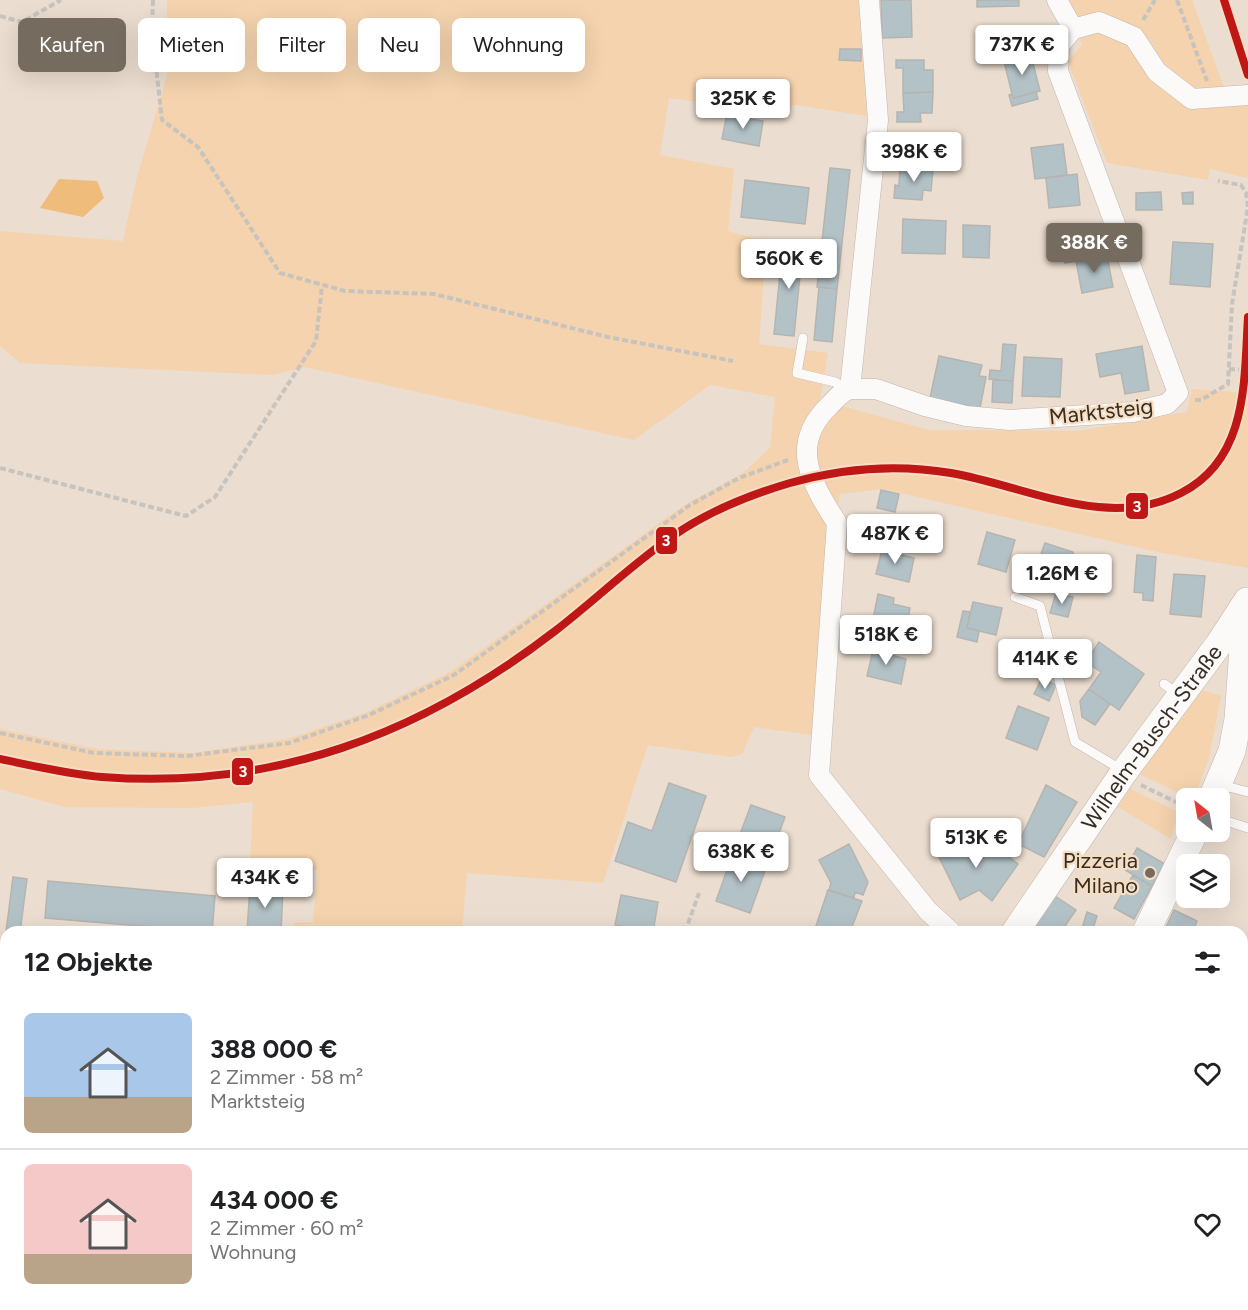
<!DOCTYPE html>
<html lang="de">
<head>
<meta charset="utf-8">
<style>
	body { margin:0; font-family:Figtree,sans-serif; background:#f6f6f6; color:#202124; height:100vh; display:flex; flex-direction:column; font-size:22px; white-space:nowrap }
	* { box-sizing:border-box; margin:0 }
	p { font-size:20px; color:#757577 }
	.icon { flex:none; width:33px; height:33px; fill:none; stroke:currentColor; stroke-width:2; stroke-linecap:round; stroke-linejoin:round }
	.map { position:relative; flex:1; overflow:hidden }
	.sheet { position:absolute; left:0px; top:926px; width:1248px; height:386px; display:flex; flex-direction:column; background:#fff; border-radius:18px 18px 0 0; box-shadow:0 6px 24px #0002 }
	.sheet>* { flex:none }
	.hud { position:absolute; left:18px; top:18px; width:600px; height:54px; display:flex; gap:12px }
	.needle { width:39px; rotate:329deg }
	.fabs { position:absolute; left:1176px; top:788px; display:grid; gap:12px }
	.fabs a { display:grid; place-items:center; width:54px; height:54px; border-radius:9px; background:#fff; box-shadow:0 6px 24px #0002; font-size:30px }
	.price { position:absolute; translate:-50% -51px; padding:0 14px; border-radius:6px; background:#fff; color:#222; font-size:20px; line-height:39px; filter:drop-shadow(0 2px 3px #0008) }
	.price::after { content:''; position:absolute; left:50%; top:36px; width:18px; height:14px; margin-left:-9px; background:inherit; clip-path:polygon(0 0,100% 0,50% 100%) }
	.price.active { background:#756b5f; color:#fff }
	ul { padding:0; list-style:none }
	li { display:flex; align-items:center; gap:18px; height:150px; padding:0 24px }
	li+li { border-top:2px solid #e0e0e0 }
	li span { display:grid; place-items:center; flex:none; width:168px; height:120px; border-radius:9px; color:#555 }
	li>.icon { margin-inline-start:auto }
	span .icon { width:72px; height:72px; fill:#fffc; stroke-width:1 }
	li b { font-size:26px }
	h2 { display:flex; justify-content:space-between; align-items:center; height:72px; padding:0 24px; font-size:26px }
	.chip { padding:0 21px; border-radius:9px; background:#fff; box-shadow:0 6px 24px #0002; font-size:21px; line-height:54px }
	.chip.active { background:#756b5f; color:#fff }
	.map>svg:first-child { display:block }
</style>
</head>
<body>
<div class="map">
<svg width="1248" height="1310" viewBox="0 0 1248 1310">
	<rect width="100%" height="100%" fill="#ebddcf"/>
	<path fill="#f4d3ae" d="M167 0H858L867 116 796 105 765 111 669 98 660 155 734 169 728 231 766 242 759 344 828 353 820 400 929 430 1079 431 1187 412 1192 389 1248 393V568L1158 552 883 489 840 494 833 528 812 735 754 727 742 754 731 757 648 745 603 883 467 873 462 931H293L294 923 313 922 318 870 250 863 253 802 192 808 65 807 0 789V729L97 749 193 753 287 739 365 713 452 671 686 504 743 473 770 448 775 397 710 385 634 440 305 367 273 375 20 363 0 346V231L123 241 137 177 167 76Z
		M1065 0H1192L1223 85 1248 95V178L1210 169 1208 180 1107 163 1068 62 1082 44Z
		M1198 689 1221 696 1209 758 1194 798H1190L1139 774Z
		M1130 789 1178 812 1171 839 1118 807Z"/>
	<path fill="#f0bc7b" d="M59 179 97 181 104 198 83 217 40 208Z"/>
	<path fill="#b3c2c7" stroke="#b5b4b1" stroke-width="1.5" d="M881 0H911L912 37 882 38Z
		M977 0H1019V6L977 7Z
		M840 49H861V61L839 60Z
		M1031 55 1040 91 1013 98 1004 61Z
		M896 60H924V70H933V92L903 93V68H896Z
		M933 92 932 113H920L921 122H897V112H904L903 93Z
		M1036 92 1038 99 1012 106 1009 95 1012 94 1013 98Z
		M727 114 763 121 759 146 722 139Z
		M897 135 923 136 922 146H934L933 169 900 167 902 145H896Z
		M1063 144 1067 175 1035 179 1031 148Z
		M900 167 933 169 931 191 923 190 922 200 894 198 895 185 899 186Z
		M830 168 850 170 837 289 817 287Z
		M1077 174 1080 205 1049 208 1046 178Z
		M745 180 809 188 805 224 741 217Z
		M1161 192 1162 210H1136V193Z
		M1193 192V204H1183L1182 193Z
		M903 219 946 221 945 254 902 253Z
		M963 225 990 226 989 258 963 257Z
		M1091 229 1097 258 1065 263 1060 235Z
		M1173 242 1213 244 1210 287 1170 284Z
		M783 243 803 245 794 336 774 334Z
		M1107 256 1113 287 1082 293 1076 261Z
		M819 287 837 289 832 342 814 340Z
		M1003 344 1016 345 1013 381 989 379 990 370 1001 371Z
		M1142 346 1149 390 1125 394 1121 373 1100 377 1096 354Z
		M939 356 982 365 979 376 986 377 980 408 930 398Z
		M1024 357 1062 359 1060 397 1022 396Z
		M993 380 1013 381 1012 403 992 402Z
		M881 490 899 494 895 512 877 508Z
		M860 515 876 517 873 540 857 538Z
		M987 532 1015 540 1006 572 978 564Z
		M1045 543 1073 552 1075 557 1087 560 1083 575 1073 572 1071 579 1065 583 1034 573Z
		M883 546 900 549 898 554 914 558 909 582 876 574Z
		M1137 555 1156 557 1153 601 1143 600V593L1134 592Z
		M1174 574 1205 576 1201 617 1170 614Z
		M1056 593 1073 597 1068 617 1050 613Z
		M878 594 894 598 893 604 910 608 906 632 872 624Z
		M973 602 1002 608 996 635 967 628Z
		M963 611 970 612 967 628 979 631 977 642 957 637Z
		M1099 642 1144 674 1119 710 1089 689 1101 672 1086 662Z
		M874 646 889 650 888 654 906 659 901 684 867 676Z
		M1042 678 1056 685 1049 701 1034 694Z
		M1089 689 1110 704 1095 725 1082 717 1080 701Z
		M1018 706 1049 718 1037 750 1006 738Z
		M669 783 706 796 676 882 615 861 628 822 652 831Z
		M1046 785 1077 802 1044 857 1018 844Z
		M751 805 785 817 767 865 733 853Z
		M968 837 978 854 990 843 1018 864 992 901 979 890 960 900 937 853Z
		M849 844 868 882 863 895 855 892 854 898 829 890 831 883 819 860Z
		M1137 848 1165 864 1152 886 1125 870Z
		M733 853 767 865 750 913 716 901Z
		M1133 875 1152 886 1134 919 1114 908Z
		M13 877 27 879 20 932H6V941L5 940Z
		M48 881 215 896 212 932 45 918Z
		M250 886 283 887 281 932H247Z
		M828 890 862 901 850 932H814Z
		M621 895 658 902 653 932 615 925Z
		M1055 896 1076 910 1061 932H1040L1033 927Z
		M1174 910 1197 921 1193 932H1164Z
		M1087 912 1097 916 1092 932H1081Z
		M0 966 6 967 4 1043H0Z
		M0 1168H6V1195H0Z
		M1248 1182V1227L1242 1236V1191Z
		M1242 1253 1248 1258V1293L1242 1289Z
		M588 1305H628L627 1310H587Z
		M670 1305H704L710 1307 709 1310H669Z
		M1067 1305H1082L1088 1308 1087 1310H1064Z"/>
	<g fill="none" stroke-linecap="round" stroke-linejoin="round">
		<defs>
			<path id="lane" d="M803 338 797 373 835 382 847 389
				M1015 597 1040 606 1075 742 1122 770
				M1164 684 1178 694
				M1221 785 1248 792
				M1220 819 1248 828"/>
			<path id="street" d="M869 0 878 120 850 389C842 391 835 400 829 406 788 445 812 484 837 523L819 775 928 911 951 932
				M1057 0 1073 29
				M850 389H876L925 406 966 416 1010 420 1133 412 1167 404 1178 393 1058 71 1059 46 1073 29 1099 22 1134 37 1157 72 1192 99 1248 95
				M1242 1057 1248 1059
				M0 1226H6
				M816 1305 834 1310
				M462 1310V1305"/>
			<g id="secondary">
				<path d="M1212 798 1232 751 1238 719 1246 606"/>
				<path id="s1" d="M1015 932 1124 772 1219 644 1247 601"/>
				<path d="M1146 932 1195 831"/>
				<path d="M851 1310 852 1305"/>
				<path d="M962 1310 964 1305"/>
			</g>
		</defs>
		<use href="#lane" stroke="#c2b7ac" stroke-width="10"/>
		<use href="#street" stroke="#c2b7ac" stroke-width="21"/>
		<use href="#secondary" stroke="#c2b7ac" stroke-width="28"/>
		<path stroke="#c7c3be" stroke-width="4" stroke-dasharray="6 3" stroke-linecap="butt" d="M153 0 152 30 162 120 198 147 280 273 345 291 434 294 608 337 733 361
			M1177 0 1207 81
			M0 16 22 22 61 0
			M1143 20 1155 0
			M1033 60 1041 58
			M1229 369 1248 370
			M1195 400H1201L1228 384 1232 304 1248 207 1246 193 1241 185 1218 181
			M0 468 186 516 215 497 316 341 322 286
			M0 733 94 753 187 756 289 743 369 715 454 675 690 505 739 478 788 460
			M1141 785 1186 807
			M685 932 699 893
			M0 1077 6 1079
			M0 1093H6
			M3 1245 6 1292
			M7 1305V1310"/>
		<use href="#lane" stroke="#fcfaf8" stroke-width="9"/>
		<use href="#street" stroke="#fcfaf8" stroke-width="20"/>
		<use href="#secondary" stroke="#fcfaf8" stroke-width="27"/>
		<defs>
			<path id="tram-1" d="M1224 0 1248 75
				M0 759C34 766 68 774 102 777 273 790 420 735 555 631 594 601 629 567 670 538 705 513 749 495 790 483 843 468 898 464 951 473 1026 486 1108 531 1181 493 1248 459 1244 382 1248 317"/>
		</defs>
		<use href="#tram-1" stroke="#f6dec4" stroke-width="12"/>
		<use href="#tram-1" stroke="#be1716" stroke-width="8"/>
	</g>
	<circle fill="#756b5f" stroke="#f6dec4" stroke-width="2" cx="1150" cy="873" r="6"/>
	<g text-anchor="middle" stroke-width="4.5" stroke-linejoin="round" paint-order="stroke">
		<g font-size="22" fill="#362d23" stroke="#f6dec4">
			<text transform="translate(1101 411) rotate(-6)" y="8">Marktsteig</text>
			<text dy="8" stroke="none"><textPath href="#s1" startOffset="238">Wilhelm-Busch-Straße</textPath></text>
		</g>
		<g font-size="22" fill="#362d23" stroke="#f6dec4" text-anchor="end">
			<text x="1138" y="868">Pizzeria<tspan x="1138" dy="25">Milano</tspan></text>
		</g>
	</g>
	<g stroke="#f6dec4" stroke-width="2">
		<rect x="1125" y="492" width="24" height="28" rx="6" fill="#be1716"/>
		<rect x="655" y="526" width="23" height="29" rx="6" fill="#be1716"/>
		<rect x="231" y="757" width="23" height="29" rx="6" fill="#be1716"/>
	</g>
	<g font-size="16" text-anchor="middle" font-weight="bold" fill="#fff">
		<text x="1137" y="512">3</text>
		<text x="666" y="546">3</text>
		<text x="243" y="777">3</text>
	</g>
</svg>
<div class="fabs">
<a><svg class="needle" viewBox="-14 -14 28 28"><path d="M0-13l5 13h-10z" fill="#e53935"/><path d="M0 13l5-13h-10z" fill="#757577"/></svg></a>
<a><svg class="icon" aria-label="layers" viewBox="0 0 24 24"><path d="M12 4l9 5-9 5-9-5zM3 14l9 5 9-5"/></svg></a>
</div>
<b class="price" style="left:1022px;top:76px">737K €</b>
<b class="price" style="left:743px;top:130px">325K €</b>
<b class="price" style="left:914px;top:183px">398K €</b>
<b class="price active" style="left:1094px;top:274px">388K €</b>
<b class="price" style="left:789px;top:290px">560K €</b>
<b class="price" style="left:895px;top:565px">487K €</b>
<b class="price" style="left:1062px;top:605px">1.26M €</b>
<b class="price" style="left:886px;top:666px">518K €</b>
<b class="price" style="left:1045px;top:690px">414K €</b>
<b class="price" style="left:976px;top:869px">513K €</b>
<b class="price" style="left:741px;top:883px">638K €</b>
<b class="price" style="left:265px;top:909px">434K €</b>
<div class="hud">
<a class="chip active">Kaufen</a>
<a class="chip">Mieten</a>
<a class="chip">Filter</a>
<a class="chip">Neu</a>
<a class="chip">Wohnung</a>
</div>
<section class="sheet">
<h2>12 Objekte<svg class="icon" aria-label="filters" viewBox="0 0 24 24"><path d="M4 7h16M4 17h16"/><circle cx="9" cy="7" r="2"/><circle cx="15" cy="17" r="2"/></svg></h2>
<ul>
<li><span style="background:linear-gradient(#a9c7e8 70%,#b9a48a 0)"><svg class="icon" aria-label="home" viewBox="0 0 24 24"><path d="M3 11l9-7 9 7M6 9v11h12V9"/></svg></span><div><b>388 000 €</b><p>2 Zimmer · 58 m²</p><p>Marktsteig</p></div><svg class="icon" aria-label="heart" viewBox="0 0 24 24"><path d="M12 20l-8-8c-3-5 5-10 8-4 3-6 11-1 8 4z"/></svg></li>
<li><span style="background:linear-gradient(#f6c9c9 75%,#b9a48a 0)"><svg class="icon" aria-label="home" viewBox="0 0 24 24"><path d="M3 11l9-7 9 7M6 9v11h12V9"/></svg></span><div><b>434 000 €</b><p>2 Zimmer · 60 m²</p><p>Wohnung</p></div><svg class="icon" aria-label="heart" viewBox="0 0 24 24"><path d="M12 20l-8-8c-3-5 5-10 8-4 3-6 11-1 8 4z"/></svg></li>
</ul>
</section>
</div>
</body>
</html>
